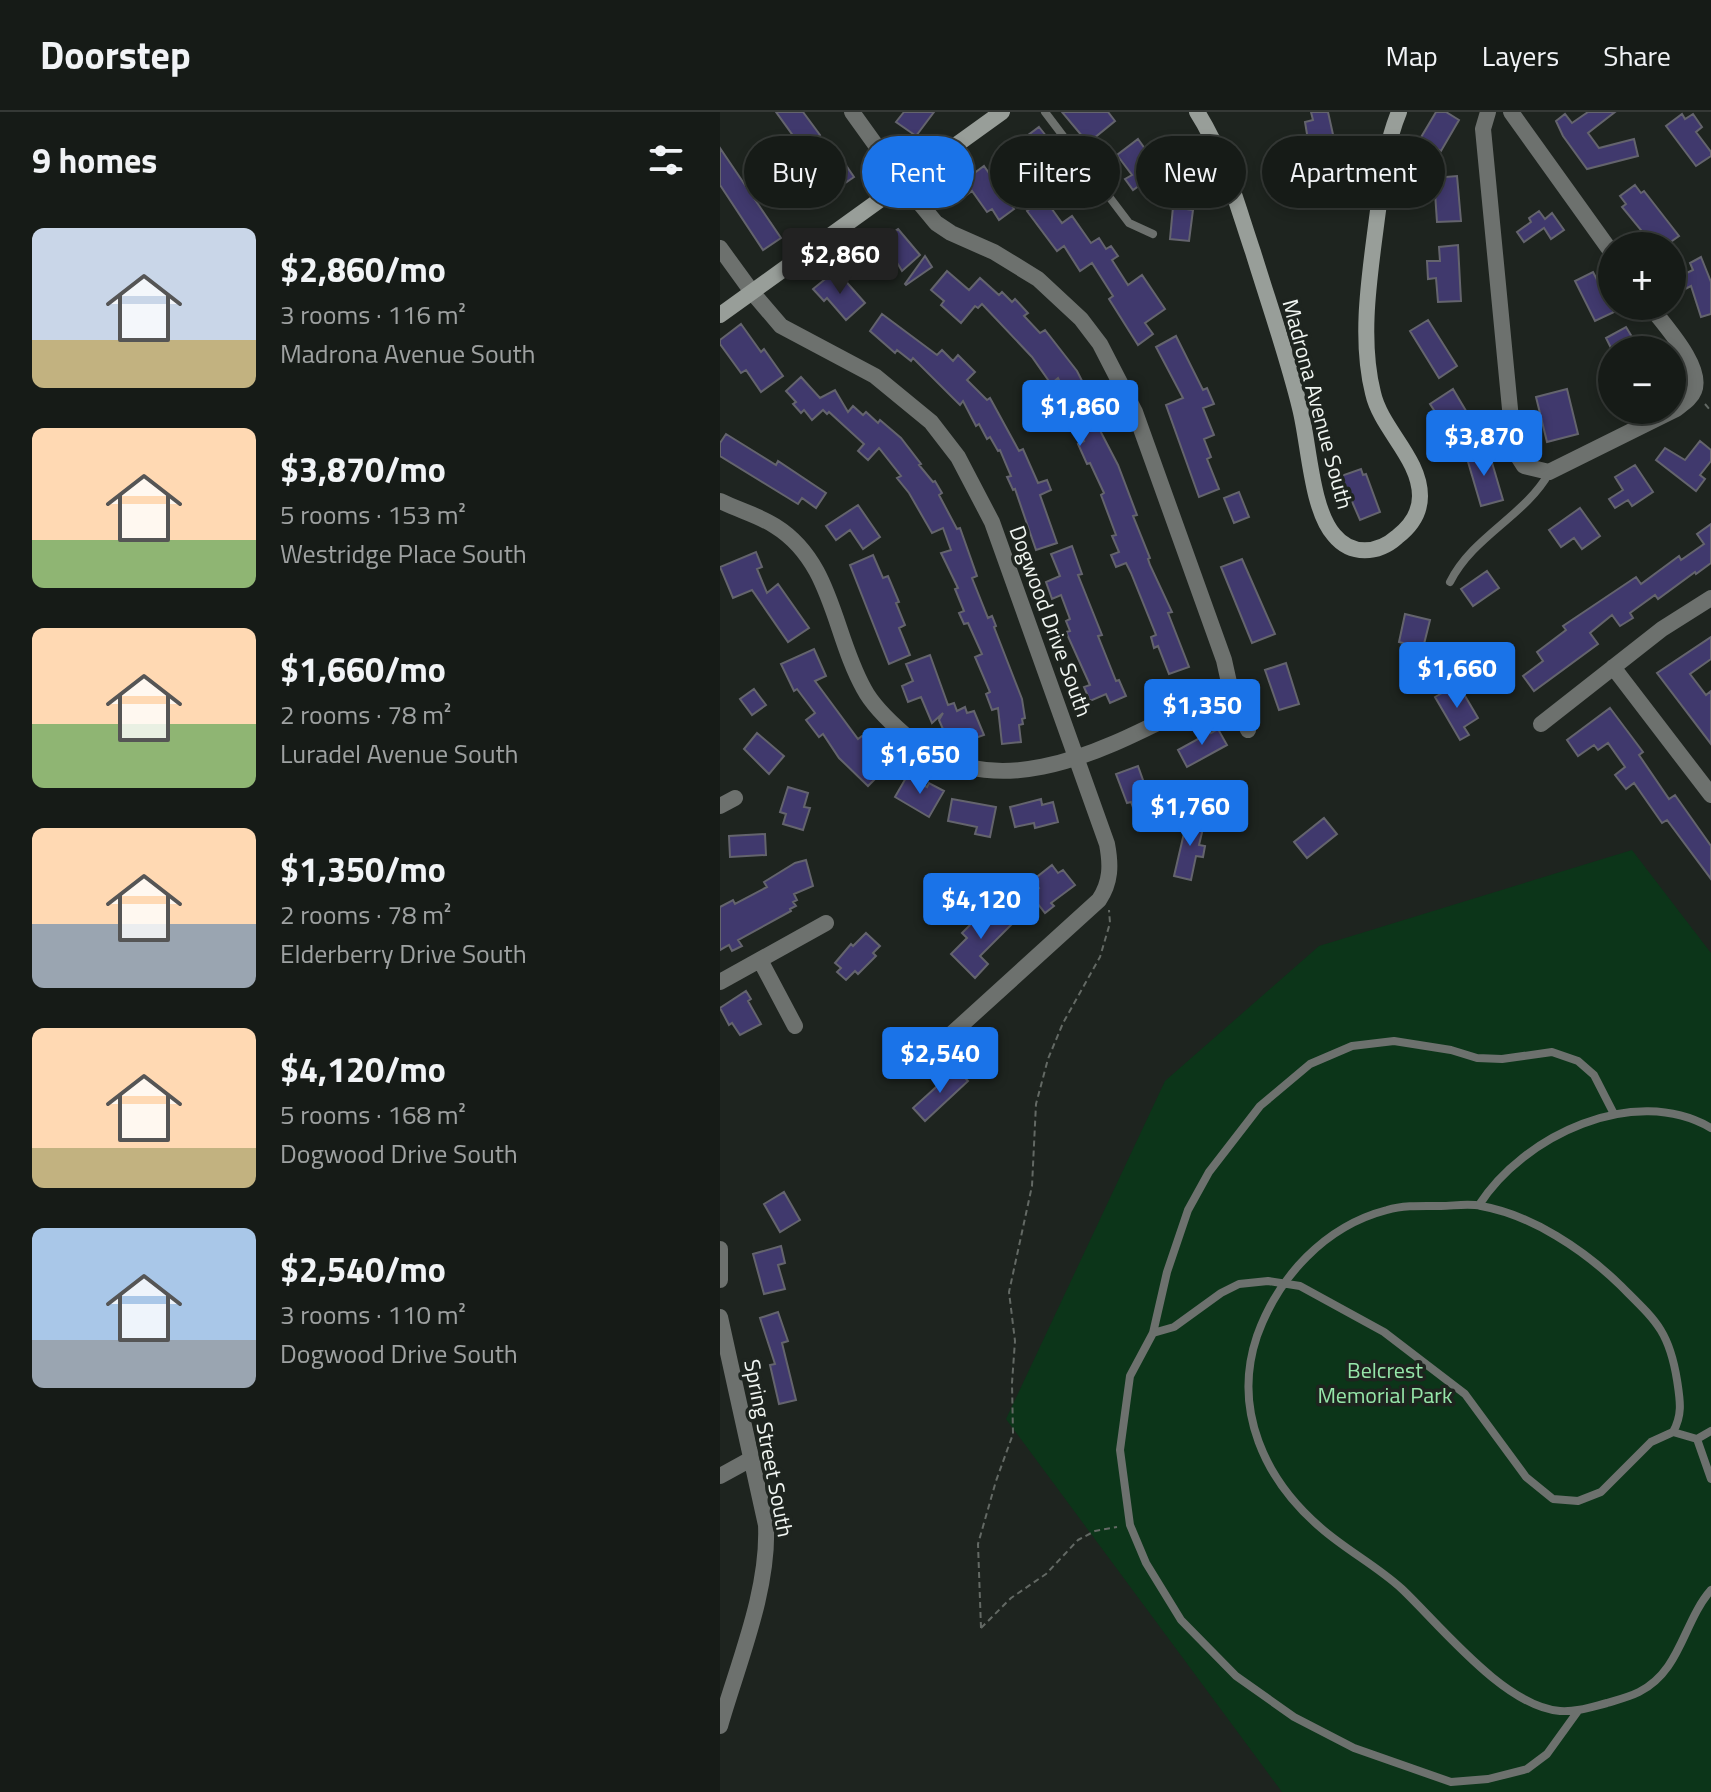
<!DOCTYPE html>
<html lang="en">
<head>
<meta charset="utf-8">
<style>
	body { margin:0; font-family:"Titillium Web",sans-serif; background:#1f2420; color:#f1f3f6; height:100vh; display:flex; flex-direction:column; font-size:30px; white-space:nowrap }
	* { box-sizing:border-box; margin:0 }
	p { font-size:26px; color:#9ea1a1 }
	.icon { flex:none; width:44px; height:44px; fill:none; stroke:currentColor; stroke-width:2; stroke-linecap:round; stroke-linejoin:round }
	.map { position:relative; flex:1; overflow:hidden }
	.drawer { display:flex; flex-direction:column; background:#161b17; width:720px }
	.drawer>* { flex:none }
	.guide { position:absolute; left:24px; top:24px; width:760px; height:72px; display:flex; gap:16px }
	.tools { position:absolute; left:878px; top:120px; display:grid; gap:16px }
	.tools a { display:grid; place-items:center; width:88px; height:88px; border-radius:50%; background:#161b17; box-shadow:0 4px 12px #0003,0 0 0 2px #353936; font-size:40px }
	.price { position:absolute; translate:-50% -68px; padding:0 18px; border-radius:8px; background:#1a73e8; color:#fff; font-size:26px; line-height:52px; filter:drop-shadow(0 2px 4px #0008) }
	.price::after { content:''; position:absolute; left:50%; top:48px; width:24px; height:18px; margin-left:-12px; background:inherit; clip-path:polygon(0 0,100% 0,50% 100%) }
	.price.current { background:#222; color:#fff }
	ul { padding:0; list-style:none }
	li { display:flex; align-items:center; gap:24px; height:200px; padding:0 32px }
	li span { display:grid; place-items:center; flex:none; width:224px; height:160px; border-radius:12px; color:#555 }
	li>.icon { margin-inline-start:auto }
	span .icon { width:96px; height:96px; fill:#fffc; stroke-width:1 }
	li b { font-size:34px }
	h2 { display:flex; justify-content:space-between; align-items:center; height:96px; padding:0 32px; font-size:34px }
	.pill { padding:0 28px; border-radius:36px; background:#161b17; box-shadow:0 4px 12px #0003,0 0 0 2px #353936; font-size:28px; line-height:72px }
	.pill.current { background:#1a73e8; color:#fff }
	header { display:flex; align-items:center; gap:48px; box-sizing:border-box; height:112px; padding:0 40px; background:#161b17; border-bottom:2px solid #353936 }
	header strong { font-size:38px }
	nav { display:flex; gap:44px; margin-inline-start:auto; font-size:28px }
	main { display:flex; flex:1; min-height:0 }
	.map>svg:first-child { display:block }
</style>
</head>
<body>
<header>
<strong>Doorstep</strong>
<nav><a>Map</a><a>Layers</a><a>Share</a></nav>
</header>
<main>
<section class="drawer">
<h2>9 homes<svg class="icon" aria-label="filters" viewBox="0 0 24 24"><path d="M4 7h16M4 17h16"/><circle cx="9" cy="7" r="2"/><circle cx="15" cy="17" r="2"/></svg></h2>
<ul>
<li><span style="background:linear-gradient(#c9d6e8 70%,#c2b280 0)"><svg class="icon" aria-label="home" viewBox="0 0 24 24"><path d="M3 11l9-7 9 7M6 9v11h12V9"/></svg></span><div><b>$2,860/mo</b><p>3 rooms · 116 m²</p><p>Madrona Avenue South</p></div></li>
<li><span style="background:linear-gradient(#ffd9b3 70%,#8fb573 0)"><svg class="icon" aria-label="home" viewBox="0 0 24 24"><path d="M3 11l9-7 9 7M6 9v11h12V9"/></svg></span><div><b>$3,870/mo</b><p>5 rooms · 153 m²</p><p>Westridge Place South</p></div></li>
<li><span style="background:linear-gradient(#ffd9b3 60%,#8fb573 0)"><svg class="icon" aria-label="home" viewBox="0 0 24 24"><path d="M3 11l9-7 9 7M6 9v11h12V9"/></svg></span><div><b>$1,660/mo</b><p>2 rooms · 78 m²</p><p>Luradel Avenue South</p></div></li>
<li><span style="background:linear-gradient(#ffd9b3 60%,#9aa5b1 0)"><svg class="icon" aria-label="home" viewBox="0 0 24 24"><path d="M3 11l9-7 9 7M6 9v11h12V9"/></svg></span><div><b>$1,350/mo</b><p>2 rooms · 78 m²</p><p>Elderberry Drive South</p></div></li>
<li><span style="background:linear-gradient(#ffd9b3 75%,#c2b280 0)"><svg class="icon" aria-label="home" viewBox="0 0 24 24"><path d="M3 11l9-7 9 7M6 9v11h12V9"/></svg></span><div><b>$4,120/mo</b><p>5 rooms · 168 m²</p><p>Dogwood Drive South</p></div></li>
<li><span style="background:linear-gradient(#a9c7e8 70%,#9aa5b1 0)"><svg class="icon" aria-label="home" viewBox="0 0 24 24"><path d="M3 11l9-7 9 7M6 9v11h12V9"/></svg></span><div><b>$2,540/mo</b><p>3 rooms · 110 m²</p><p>Dogwood Drive South</p></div></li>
</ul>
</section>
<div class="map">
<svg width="991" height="1680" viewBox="0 0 991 1680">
	<rect width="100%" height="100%" fill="#1e241f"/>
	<path fill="#0c3519" d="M912 738 991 841V1680H562L286 1307 445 969 599 834Z"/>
	<path fill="#40396d" stroke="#64646d" stroke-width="2" d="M56 0H83L100 23 82 36Z
		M184 0H214L196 24 176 10Z
		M342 0H388L395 9 368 31Z
		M591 0H608L616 36 590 40 585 10 593 8Z
		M716 0H726L739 8 721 39 700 27Z
		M868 0H895L868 21 879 36 914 27 918 44 867 57 843 24 836 9 845 2 852 11Z
		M962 2 965 7 973 2 982 15 976 20 991 40V44L976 54 946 14Z
		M319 15 335 35 307 56 310 60 299 68 280 44Z
		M418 27 433 48 423 56 430 66 413 78 405 67 412 63 397 43Z
		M0 36 61 126 43 138 0 73Z
		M571 42 595 45 593 76 568 74Z
		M115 48 117 52 123 49 134 65 106 84 95 68 97 66 93 59Z
		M264 54 294 97 279 108 272 97 267 100 252 79 245 84 238 73Z
		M737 64 741 109 717 110 714 66Z
		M915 73 921 81 924 79 959 124 945 134H934L902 95 906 92 900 84Z
		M324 86 342 111 352 104 371 131 379 126 386 137 391 134 398 144 392 148 408 173 422 163 445 197 425 211 433 222 418 233 389 187 393 184 372 151 360 159 344 134 337 139 307 99Z
		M453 95 473 98 469 129 450 127Z
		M819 99 825 107 832 101 844 118 831 127 824 116 804 130 797 120 811 110 809 106Z
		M178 117 200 143 182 159 163 127Z
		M738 133 741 189 718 190 716 166 708 167 707 149H720L719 135Z
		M205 144 212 155 186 173 185 172Z
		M981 145 991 170V202L981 205 971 174 965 177 960 164 973 158 970 151Z
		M227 159 249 178 260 166 279 183 282 180 292 190 295 187 308 201 304 204 320 221 325 218 357 259 379 302 373 305 398 353 417 403 413 404 430 446 428 447 430 453 452 500 448 501 469 555 449 562 438 534 434 536 431 525 436 523 411 461 406 451 396 455 391 443 399 440 392 424 396 423 381 383 384 381 370 351 367 352 358 332 364 329 358 317 363 316 338 266 331 272 312 245 262 192 258 196 255 194 241 211 221 193 224 189 211 178Z
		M873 160 894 200 875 209 855 169Z
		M109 164 115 171 122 165 145 191 126 208 107 186 104 189 93 177Z
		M162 202 217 243 222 238 233 249 238 243 255 260 247 268 267 288 270 286 299 339 303 337 318 371 327 368 331 378 320 383 337 431 316 438 295 377 293 378 287 365 291 364 280 338 278 339 270 325 267 327 259 312 256 314 243 289 240 293 193 246 191 249 177 238 175 241 150 219Z
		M708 208 737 254 719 266 690 219Z
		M21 212 41 240 44 237 63 264 41 280 26 258 21 261 0 232V228Z
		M906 215 920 238H892L886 226Z
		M456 224 483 278 487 276 494 292 483 296 494 323 484 327 491 345 487 347 499 377 479 385 446 293 463 286 436 235Z
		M81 265 100 286 115 278 128 300 133 294 143 303 146 300 158 311 160 308 181 326 201 352 199 353 213 370 215 369 222 381 219 383 237 417 240 416 257 464 252 466 268 506 272 504 276 514 274 515 302 587 305 606 302 607 303 612 299 613 301 630 282 632 278 596 272 598 266 582 270 580 255 545 262 542 248 511 244 512 239 501 244 499 235 477 238 476 221 441 231 438 223 416 212 421 189 381 177 366 181 364 159 336 148 348 138 339 144 332 109 300 107 302 103 298 92 308 84 298 81 301 73 292 76 290 66 279Z
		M733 277 758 319 737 333 710 292Z
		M847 277 858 322 827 330 816 285Z
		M6 322 56 353 58 349 106 381 96 396 82 386 78 392 0 344V331Z
		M980 329 991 338V349L980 363 985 367 976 379 936 348 945 336 965 348Z
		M768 337 783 388 761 394 746 343Z
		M915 353 933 380 912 394 908 388 895 396 889 387 903 378 895 365Z
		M641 357 643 363 646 362 660 400 640 408 621 364Z
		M519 380 529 405 514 411 504 386Z
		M138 393 160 425 143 437 130 418 116 428 106 414Z
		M860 396 880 424 862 437 854 426 841 435 829 418Z
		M991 412V451L976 462 975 460 938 487 935 483 910 501 913 506 900 514 892 503 870 521 878 532 814 579 803 564 823 549 817 540 846 518 843 514 916 465 921 472 959 444 961 448 984 432 977 422Z
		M352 434 362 462 358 463 382 523 378 524 396 569 399 568 406 584 390 591 386 582 370 589 364 575 370 573 346 520 350 519 346 509 350 507 341 483 332 487 326 470 340 464 331 442Z
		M36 440 42 455 37 457 47 481 58 472 89 516 68 530 32 478 13 486 0 455Z
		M153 443 163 466 168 464 179 490 176 491 185 513 179 516 190 543 169 552 130 453Z
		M522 447 555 522 532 531 501 455Z
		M767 459 779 476 753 494 741 477Z
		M685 502 710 508 702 540 682 536 683 531 679 530Z
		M991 525V547L970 562 986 583 991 579V632L937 561Z
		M94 537 106 564 95 569 138 627 142 624 172 650 148 674 119 646 103 622 99 625 86 608 95 601 77 577 74 579 61 552Z
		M210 543 228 593 234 591 237 599 245 595 247 601 254 599 264 623 247 629 245 625 237 629 234 621 226 624 219 608 223 601 212 611 201 585 188 590 182 574 193 569 186 552Z
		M566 551 579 592 559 598 545 558Z
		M738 572 758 606 744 615 749 623 740 628 715 585Z
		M34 577 46 593 32 603 20 587Z
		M890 596 923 640 919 643 949 687 955 683 991 734V767L947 708 942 711 914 671 906 677 895 663 905 655 888 631 878 638 874 633 858 644 847 628Z
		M489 617 491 621 498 617 507 633 467 655 458 638 480 626 478 623Z
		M37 621 64 644 49 662 24 637Z
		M418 654 428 682 432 680 438 698 417 706 411 690 407 691 396 662Z
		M187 664 207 675 209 671 224 679 209 705 175 685Z
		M68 675 88 681 84 695 90 696 83 718 63 712 66 702 60 700Z
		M232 687 276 695 270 725 255 722 257 715 228 709Z
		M321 687 322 693 333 690 338 710 315 716 314 711 295 715 290 695Z
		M468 704 485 708 479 733 485 734 483 745 476 744 471 768 454 764Z
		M604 706 617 722 587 746 574 730Z
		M45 722 46 743 10 745 9 724Z
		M86 748 93 774 74 782 77 788 73 790 76 794 70 797 71 799 18 828 22 834 12 839 9 833 0 838V795L13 788 15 792 47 775 44 770 75 751Z
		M332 753 338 761 343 758 355 773 331 791 334 794 325 801 311 783 319 776 313 768Z
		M278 794 294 810 260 844 268 852 255 866 231 842 247 826 242 821 255 808 260 812Z
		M146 821 160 834 153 841 156 844 138 862 135 859 126 868 117 860 121 856 115 851 131 832 133 834Z
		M26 879 31 887 28 889 41 912 20 923 12 911 9 913 0 896Z
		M236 957 248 969 205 1009 193 996Z
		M64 1080 80 1108 60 1120 44 1092Z
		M61 1134 65 1151 58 1153 65 1177 44 1182 33 1142Z
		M58 1200 68 1229 62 1231 76 1288 59 1292 50 1253 55 1252 40 1206Z"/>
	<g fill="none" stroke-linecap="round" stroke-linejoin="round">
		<path stroke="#636964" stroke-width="2" stroke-dasharray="6 4" stroke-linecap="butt" d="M985 292 991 299
			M261 1516 258 1432 276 1369 293 1322 292 1271 295 1229 289 1180 312 1074 316 992 328 947 343 911 380 845 390 811 389 798
			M261 1516 291 1486 326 1462 358 1428 375 1419 397 1415"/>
		<path stroke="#6d716e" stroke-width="8" d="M325 0 409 111 433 122
			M730 470C753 424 805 404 829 361
			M759 1093C803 1024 914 971 991 1016
			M433 1221 454 1215 501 1181 519 1172 548 1169 580 1174 664 1220 745 1282 806 1365 833 1387 858 1389 881 1380 931 1330 953 1320
			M977 1327 991 1319
			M991 1367 977 1327 953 1320C963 1302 960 1288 957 1268 949 1218 935 1208 900 1173 864 1138 812 1103 761 1094 749 1091 733 1094 721 1094 703 1094 684 1093 667 1098 605 1114 558 1165 537 1224 512 1298 545 1368 601 1416 626 1438 657 1454 682 1477 720 1513 785 1595 840 1599 857 1600 871 1595 887 1591 897 1588 909 1585 919 1580 961 1559 963 1510 991 1478
			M858 1599 827 1642 807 1657 768 1667 731 1670 634 1636 574 1605 516 1564 461 1508 426 1451 410 1413 400 1338 410 1264 433 1221 447 1160 468 1098 489 1060 540 994 590 952 632 934 674 929 731 938 757 946 782 947 832 940 858 949 874 963 894 1002"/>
		<path stroke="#6d716e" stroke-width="16" d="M132 0 183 71 216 111 231 121 274 140 318 167 361 207 380 232 415 300 504 548 510 575 528 618
			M768 0 763 17 793 328 797 343 804 354 829 360 956 297C962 292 971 287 974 279 984 255 944 213 930 194
			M791 0 892 141
			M0 136 32 180 61 214 155 264 211 310 238 345 272 410 387 732C391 753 391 770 379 788L215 937
			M0 389C18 398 38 403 55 414 113 450 113 522 144 577 153 594 169 609 184 622 285 709 411 621 510 575
			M893 555 991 683
			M821 612 942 517 991 486
			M0 694 15 686
			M40 848 75 914
			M0 870 106 811
			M0 1137V1168
			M0 1205 46 1413C49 1479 18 1551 0 1614
			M0 1364 31 1347"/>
		<path stroke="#989e99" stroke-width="16" d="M477 0C504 42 517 93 533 140 549 192 567 243 580 296 589 331 591 397 614 423 631 444 658 442 677 425 690 415 700 401 700 384 700 346 661 317 653 281 639 225 650 162 657 106 662 70 665 34 679 0
			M0 203 282 0"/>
	</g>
	<g text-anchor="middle" stroke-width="7" stroke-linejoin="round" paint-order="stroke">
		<g font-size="22" fill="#f0f5f1" stroke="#1e241f">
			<text transform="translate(598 292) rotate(75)" y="8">Madrona Avenue South</text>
			<text transform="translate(331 509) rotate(70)" y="8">Dogwood Drive South</text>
			<text transform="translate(49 1336) rotate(79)" y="8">Spring Street South</text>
		</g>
		<g font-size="22" fill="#96e6a9" stroke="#1e241f">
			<text x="665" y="1266">Belcrest<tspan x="665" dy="25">Memorial Park</tspan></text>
		</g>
	</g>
</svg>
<div class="tools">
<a>+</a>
<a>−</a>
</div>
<b class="price current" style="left:120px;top:184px">$2,860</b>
<b class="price" style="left:360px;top:336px">$1,860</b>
<b class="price" style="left:764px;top:366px">$3,870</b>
<b class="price" style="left:737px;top:598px">$1,660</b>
<b class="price" style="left:482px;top:635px">$1,350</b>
<b class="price" style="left:200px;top:684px">$1,650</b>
<b class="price" style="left:470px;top:736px">$1,760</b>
<b class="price" style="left:261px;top:829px">$4,120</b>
<b class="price" style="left:220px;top:983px">$2,540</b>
<div class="guide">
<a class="pill">Buy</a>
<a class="pill current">Rent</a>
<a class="pill">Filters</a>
<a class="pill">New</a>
<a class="pill">Apartment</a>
</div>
</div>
</main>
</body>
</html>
